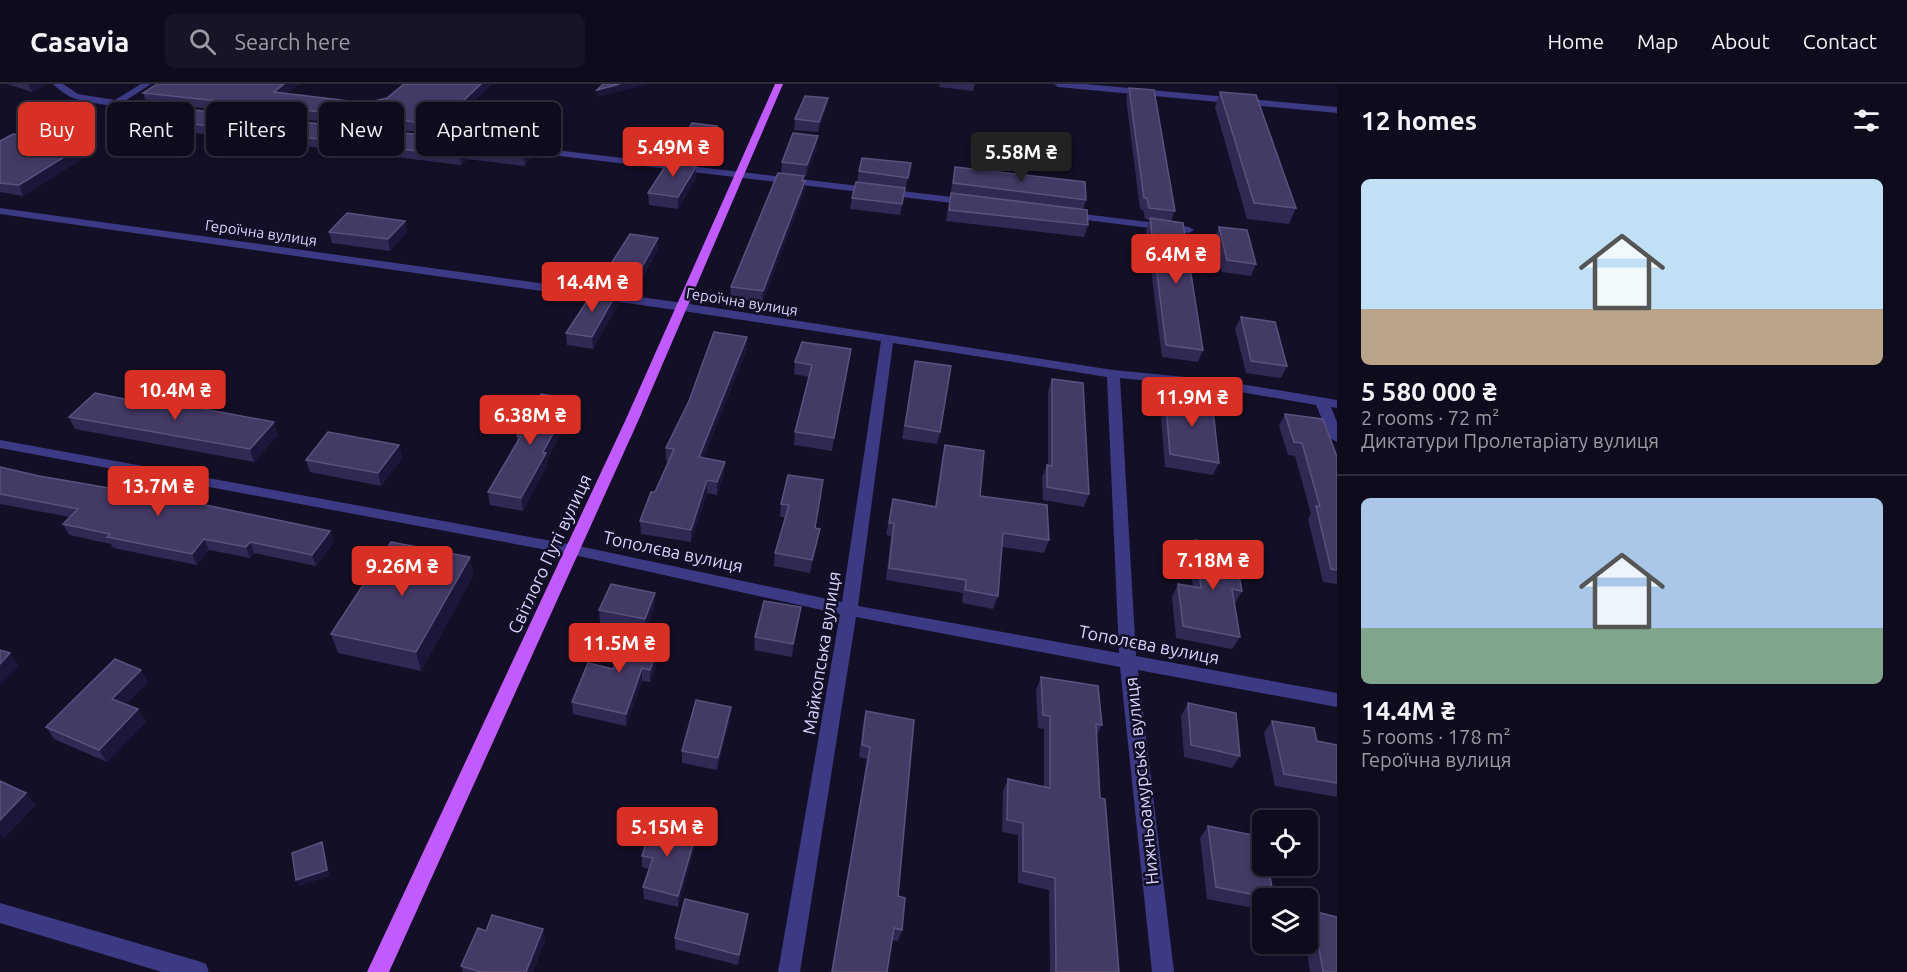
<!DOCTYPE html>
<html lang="en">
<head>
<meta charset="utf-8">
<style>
	body { margin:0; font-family:Ubuntu,sans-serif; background:#171425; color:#f1f3f6; height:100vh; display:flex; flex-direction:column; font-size:22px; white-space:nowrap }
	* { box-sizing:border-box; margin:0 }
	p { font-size:20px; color:#9b9ba3 }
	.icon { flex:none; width:33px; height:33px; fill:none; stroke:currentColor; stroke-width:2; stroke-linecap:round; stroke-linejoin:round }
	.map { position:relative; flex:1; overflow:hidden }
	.sheet { display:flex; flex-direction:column; background:#0e0b1c; width:570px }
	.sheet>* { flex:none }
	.hud { position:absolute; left:18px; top:18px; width:570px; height:54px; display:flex; gap:12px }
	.fabs { position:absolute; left:1252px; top:726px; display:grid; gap:12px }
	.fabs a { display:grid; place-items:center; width:66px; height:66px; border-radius:9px; background:#0e0b1c; box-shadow:0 3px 9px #0003,0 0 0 2px #2e2b3b; font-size:30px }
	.price { position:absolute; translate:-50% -51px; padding:0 14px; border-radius:6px; background:#d93025; color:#fff; font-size:20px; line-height:39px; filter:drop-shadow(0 2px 3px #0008) }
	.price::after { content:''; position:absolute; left:50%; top:36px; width:18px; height:14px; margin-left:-9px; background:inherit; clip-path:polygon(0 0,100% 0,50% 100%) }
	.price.active { background:#222; color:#fff }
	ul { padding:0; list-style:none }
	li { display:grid; align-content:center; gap:12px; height:318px; padding:0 24px }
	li+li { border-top:2px solid #2e2b3b }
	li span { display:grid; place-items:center; height:186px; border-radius:9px; color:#555 }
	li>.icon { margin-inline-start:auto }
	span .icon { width:108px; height:108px; fill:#fffc; stroke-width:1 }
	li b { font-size:26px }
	h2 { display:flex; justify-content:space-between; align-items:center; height:72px; padding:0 24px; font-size:26px }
	.tag { padding:0 21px; border-radius:9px; background:#0e0b1c; box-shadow:0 3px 9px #0003,0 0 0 2px #2e2b3b; font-size:21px; line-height:54px }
	.tag.active { background:#d93025; color:#fff }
	header { display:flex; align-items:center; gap:36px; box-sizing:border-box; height:84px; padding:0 30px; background:#0e0b1c; border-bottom:2px solid #2e2b3b }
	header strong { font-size:28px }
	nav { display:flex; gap:33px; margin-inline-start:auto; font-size:21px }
	.search { width:420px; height:54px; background:#171425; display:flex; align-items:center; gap:15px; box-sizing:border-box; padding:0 21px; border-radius:9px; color:#9b9ba3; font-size:22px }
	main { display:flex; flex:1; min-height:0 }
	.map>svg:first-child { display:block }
</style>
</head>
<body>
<header>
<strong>Casavia</strong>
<div class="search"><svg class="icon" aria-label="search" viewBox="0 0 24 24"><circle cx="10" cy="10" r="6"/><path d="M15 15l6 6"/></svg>Search here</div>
<nav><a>Home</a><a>Map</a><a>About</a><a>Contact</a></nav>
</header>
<main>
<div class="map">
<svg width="1337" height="888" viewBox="0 0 1337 888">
	<rect width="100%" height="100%" fill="#130f26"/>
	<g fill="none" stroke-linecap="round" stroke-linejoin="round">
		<path fill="#3d3a85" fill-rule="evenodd" d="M53 0H63L78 10 115 16 141 0H151L125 17 147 21 148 23C141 28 84 18 73 14 66 11 58 5 53 0Z
			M1054 0H1085L1337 23V29L1058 3Z
			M513 61 969 115 974 118 969 121 510 66V62Z
			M0 124 683 219 1113 286 1217 296 1337 316V324L1331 323 1337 338V358L1330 354 1316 321 1217 304 1120 294 1136 572 1337 609V623L1138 586 1174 888H1152L1120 583 856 533 800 888H778L840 530 574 471 0 364V356L574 461 842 518 881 257 683 227 0 130ZM893 259 1107 293 1119 569 858 522Z
			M1067 128 1189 143 1194 146 1189 149 1063 133V129Z
			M0 819 198 877 206 880 209 888H162L0 839Z"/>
		<path fill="#c25bff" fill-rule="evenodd" d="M775 0H783L639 335 389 888H367L626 335Z"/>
	</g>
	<path fill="#312854" d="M7 0H47L32 8Z
		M157 0H299L287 9 366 19 387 14 404 0H492L466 25 490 46 491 56 146 18 143 9Z
		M940 0H975L973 7 939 3Z
		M1129 4 1175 127 1171 137 1203 266 1198 278 1162 273 1146 146 1150 136 1145 135 1143 126 1140 125 1126 14Z
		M1220 8 1296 124 1289 140 1247 135 1215 23Z
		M826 25 818 48 794 46 795 35Z
		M110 30 533 71 525 82 467 75 461 81 113 39Z
		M717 42 716 53 701 79H695L696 94 678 125 649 121 648 109 676 76V66Z
		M550 50 541 62 513 59V53Z
		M0 57 82 62 86 72 23 112 0 108Z
		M817 63 806 92 781 89 782 78Z
		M911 79 900 131 850 125 852 114 857 98 859 87Z
		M955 83 1086 116 1083 126 1088 141 1084 153 946 137Z
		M803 97H805L804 108 762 219 730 214 731 203Z
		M405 137 407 148 390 167 332 159 329 148Z
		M1219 143 1256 180 1251 192 1222 188 1214 155Z
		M658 165 638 202 628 201 624 209 603 206 602 194Z
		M617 208 618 220 593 265 567 261 566 249Z
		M1241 233 1287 282 1281 294 1246 289 1235 245Z
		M747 265 703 374 724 390 717 411 707 409 691 458 641 450 640 437 655 408 668 377 666 376V364Z
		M851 265 832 367 794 361 795 348 809 293 794 290 795 278Z
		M915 277 940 348 937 360 902 355Z
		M1052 295 1089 410 1084 423 1043 416 1042 393 1047 381H1048V307Z
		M1165 310 1219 379 1213 391 1165 383 1160 322Z
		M572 315 573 327 547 376V381L523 427 490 421 488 408 517 358V352Z
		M1285 330 1337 373V500L1323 498 1308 435 1311 430 1295 372 1288 371 1279 342Z
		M69 333 278 351 254 378 75 345Z
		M399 361 402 374 381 402 310 388 306 376Z
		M945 361 980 412 1049 456 1044 469 1002 463 998 512 993 525 962 519 963 509 886 496 891 452 886 451 893 415 935 422 942 373Z
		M0 383 39 392 330 447 334 458 316 482 254 469 250 474 209 466 197 481 113 464 111 460 69 451 63 440 70 433 0 420Z
		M788 391 815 444 820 445 818 457 810 489 774 482 775 469 785 433H780L781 420Z
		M1195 456 1242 507 1235 520 1240 553 1232 565 1176 554 1172 513 1178 500 1193 502 1188 469Z
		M470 473 473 492 421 587 338 569 331 550Z
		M655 521 645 547 663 551V564L650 598 642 597 626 642 573 630 572 618 613 585 630 545 600 539 599 526Z
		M801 523 792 573 754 566 755 553Z
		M1041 593 1102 641 1096 653 1100 714 1119 888H1050L1049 806 1018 799V751L1002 748 1003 707 1008 695 1044 703V645L1038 644 1036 606Z
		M148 598 126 620 138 625 146 638 107 678 54 655 46 643Z
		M1188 619 1240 672 1232 684 1184 673 1181 632Z
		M866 627 898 812 902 846 898 857 892 856 887 888H831L867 675 859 673 863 640Z
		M730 635 717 686 682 679V667Z
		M1272 637 1317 657 1337 661V713L1275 702 1264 649Z
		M1208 742 1274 814H1263V826L1207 815 1200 754Z
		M696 750 695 762 678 823 644 815 643 803 649 785 642 783V772Z
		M1313 827 1337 888H1310L1306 860H1308V833Z
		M748 830 747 841 738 881 675 865V854Z
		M543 845 545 856 533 888H463L461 882 486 847Z"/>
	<path fill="#1d163a" d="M28 0H47L32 8Z
		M284 0H299L276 17 274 8Z
		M481 0H492L461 30 460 20Z
		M620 0H650L598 13 597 6Z
		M828 14 826 25 818 48 819 38Z
		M717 42 716 53 701 79V68Z
		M549 45 550 50 541 62 540 56Z
		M818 52 817 63 806 92 807 81Z
		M82 62 86 72 23 112 19 101Z
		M532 63 533 71 525 82 524 73Z
		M465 67 467 75 461 81 460 72Z
		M695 78 696 94 678 125V113Z
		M805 97 804 108 762 219 763 207Z
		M405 137 407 148 390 167 388 155Z
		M658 154V165L638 202V190Z
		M628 189V201L624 209V197Z
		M617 208 618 220 593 265 592 253Z
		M747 253V265L699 386V373Z
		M851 265 849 277 832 367 834 354Z
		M572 315 573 327 547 376V381L523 427 521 414 543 368Z
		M274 338 278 351 254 378 250 365Z
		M399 361 402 374 381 402 378 389Z
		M725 378 724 390 717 411V398Z
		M707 396V409L691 458V446Z
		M820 445 818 457 810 489 812 476Z
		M330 447 334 458 316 482 312 471Z
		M204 455 209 466 197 481 192 470Z
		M250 458 254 469 250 474 246 463Z
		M470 473 473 492 421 587 416 568Z
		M655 509V521L645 548V535Z
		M801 523 799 536 792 573 793 560Z
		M663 551V564L650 598V586Z
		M10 569 19 582 0 601V580Z
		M642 584V597L626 642V630Z
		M141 586 148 598 120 627 112 615Z
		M731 623 730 635 717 686 718 674Z
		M138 625 146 638 107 678 99 666Z
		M26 709 36 721 4 755 0 750V736Z
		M696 750 695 762 678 823V812Z
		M322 758 324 764 330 792 299 802 296 796Z
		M748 830 747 841 738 881 739 871Z
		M543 845 545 856 533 888H526Z"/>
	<path fill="#433a66" stroke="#5a527e" stroke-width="1.5" d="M157 0H284L274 8 366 19 387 14 404 0H481L460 20 490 46 143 9Z
		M603 0H620L597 6Z
		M1129 4 1154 6 1175 127 1149 124 1147 114H1144Z
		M1220 8 1256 11 1296 124 1254 119Z
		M805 12 828 14 819 38 795 35Z
		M129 19 532 63 524 73 465 67 460 72 110 30Z
		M692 39 717 42 701 68 676 66Z
		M522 42 549 45 540 56 513 53Z
		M793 49 818 52 807 81 782 78Z
		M13 50 82 62 19 101 0 99V57Z
		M862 74 911 79 908 94 859 87Z
		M670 75 695 78 693 82 696 83 678 113 648 109Z
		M955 83 1085 98 1086 116 953 99Z
		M778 89 804 92 802 97H805L763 207 731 203Z
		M856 98 905 104 902 120 852 114Z
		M951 109 1087 126 1088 141 949 126Z
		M347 129 405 137 388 155 329 148Z
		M1150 134 1183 139 1203 266 1166 261Z
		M1219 143 1247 146 1256 180 1227 176Z
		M630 150 658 154 638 190 628 189 624 197 602 194Z
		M595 205 617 208 592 253 566 249Z
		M1241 233 1275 238 1287 282 1251 277Z
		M714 248 747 253 699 373 725 378 717 398 707 396 691 446 640 437 651 408H655L674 365 666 364 689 317Z
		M802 258 851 265 834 354 795 348 812 281 795 278Z
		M915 277 951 282 940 348 905 342Z
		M1052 295 1083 299 1089 410 1047 403V381L1052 382Z
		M95 309 167 324 172 319 274 338 250 365 69 333Z
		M541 310 572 315 543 368 546 369 521 414 488 408 521 352H517Z
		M1165 310 1212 317 1219 379 1170 370Z
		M1285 330 1323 335 1337 373V486L1331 485 1316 422 1320 423 1302 359 1294 358Z
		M328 348 399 361 378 389 306 376Z
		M945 361 984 367 980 412 1047 421 1049 456 1003 449 998 512 965 506 966 496 889 484 894 439H889L893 415 936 423Z
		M0 383 39 392 196 419 330 447 312 471 250 458 246 463 204 455 192 470 107 453 110 450 63 440 78 425 0 410Z
		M788 391 823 396 815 444 820 445 812 476 775 469 789 421 781 420Z
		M1195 456 1234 463 1242 507 1232 505 1240 553 1183 542 1178 500 1201 504Z
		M391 458 470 473 416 568 331 550Z
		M611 500 655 509 645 535 599 526Z
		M764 517 801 523 793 560 755 553Z
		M631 544 663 551 650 586 642 584 626 630 572 618 588 579 613 585Z
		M0 566 10 569 0 580Z
		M115 575 141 586 112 615 138 625 99 666 46 643Z
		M1041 593 1098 602 1102 641 1096 640 1100 714 1105 715 1119 888H1056L1055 794 1023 787V739L1007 736 1008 695 1050 704V632L1043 631Z
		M696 616 731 623 718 674 682 667Z
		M1188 619 1236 629 1240 672 1191 661Z
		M866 627 914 636 898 812 905 814 902 846 894 844 887 888H832L870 663 862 661Z
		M1272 637 1314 644 1317 657 1337 661V699L1284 690Z
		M0 697 26 709 0 736Z
		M652 739 696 750 678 812 643 803 653 774 642 772Z
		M1208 742 1263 753V782H1268L1274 814H1270L1216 803Z
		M322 758 327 786 296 796 292 769Z
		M685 815 748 830 739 871 675 854Z
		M1313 827 1337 833V888H1323Z
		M492 831 543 845 526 888H481L461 882 478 844 486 847Z"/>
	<g text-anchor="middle" stroke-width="5" stroke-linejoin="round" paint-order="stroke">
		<g font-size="15" fill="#d9d4ff" stroke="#130f26">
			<text transform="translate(261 149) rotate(8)" y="5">Героїчна вулиця</text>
			<text transform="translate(742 218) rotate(9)" y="5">Героїчна вулиця</text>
		</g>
		<g font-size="18" fill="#d9d4ff" stroke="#130f26">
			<text transform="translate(673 468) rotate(12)" y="6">Тополєва вулиця</text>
			<text transform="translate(550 470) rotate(-65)" y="6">Світлого Путі вулиця</text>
			<text transform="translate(1149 561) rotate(11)" y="6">Тополєва вулиця</text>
			<text transform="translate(822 569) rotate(-81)" y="6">Майкопська вулиця</text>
			<text transform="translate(1142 697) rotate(-96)" y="6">Нижньоамурська вулиця</text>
		</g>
	</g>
</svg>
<div class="fabs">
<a><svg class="icon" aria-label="locate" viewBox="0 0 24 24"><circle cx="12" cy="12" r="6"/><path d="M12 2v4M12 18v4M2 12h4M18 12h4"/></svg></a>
<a><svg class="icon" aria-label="layers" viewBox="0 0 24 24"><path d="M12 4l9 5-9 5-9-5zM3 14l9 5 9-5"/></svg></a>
</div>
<b class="price" style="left:673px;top:94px">5.49M ₴</b>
<b class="price active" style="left:1021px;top:99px">5.58M ₴</b>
<b class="price" style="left:1176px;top:201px">6.4M ₴</b>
<b class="price" style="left:592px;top:229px">14.4M ₴</b>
<b class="price" style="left:175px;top:337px">10.4M ₴</b>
<b class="price" style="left:1192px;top:344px">11.9M ₴</b>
<b class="price" style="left:530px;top:362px">6.38M ₴</b>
<b class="price" style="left:158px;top:433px">13.7M ₴</b>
<b class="price" style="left:1213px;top:507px">7.18M ₴</b>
<b class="price" style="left:402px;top:513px">9.26M ₴</b>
<b class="price" style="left:619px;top:590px">11.5M ₴</b>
<b class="price" style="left:667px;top:774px">5.15M ₴</b>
<div class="hud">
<a class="tag active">Buy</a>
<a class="tag">Rent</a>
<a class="tag">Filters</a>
<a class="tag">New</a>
<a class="tag">Apartment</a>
</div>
</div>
<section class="sheet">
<h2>12 homes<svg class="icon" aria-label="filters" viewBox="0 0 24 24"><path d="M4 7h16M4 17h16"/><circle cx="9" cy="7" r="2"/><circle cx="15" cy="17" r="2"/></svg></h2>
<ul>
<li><span style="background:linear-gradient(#bfe0f5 70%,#b9a48a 0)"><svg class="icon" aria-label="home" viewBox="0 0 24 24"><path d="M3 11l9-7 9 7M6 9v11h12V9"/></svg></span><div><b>5 580 000 ₴</b><p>2 rooms · 72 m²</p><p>Диктатури Пролетаріату вулиця</p></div></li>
<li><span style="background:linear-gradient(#a9c7e8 70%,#7fa58c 0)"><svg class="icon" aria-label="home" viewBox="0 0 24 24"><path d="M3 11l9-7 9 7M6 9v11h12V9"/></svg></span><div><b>14.4M ₴</b><p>5 rooms · 178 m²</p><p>Героїчна вулиця</p></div></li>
</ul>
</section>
</main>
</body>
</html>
